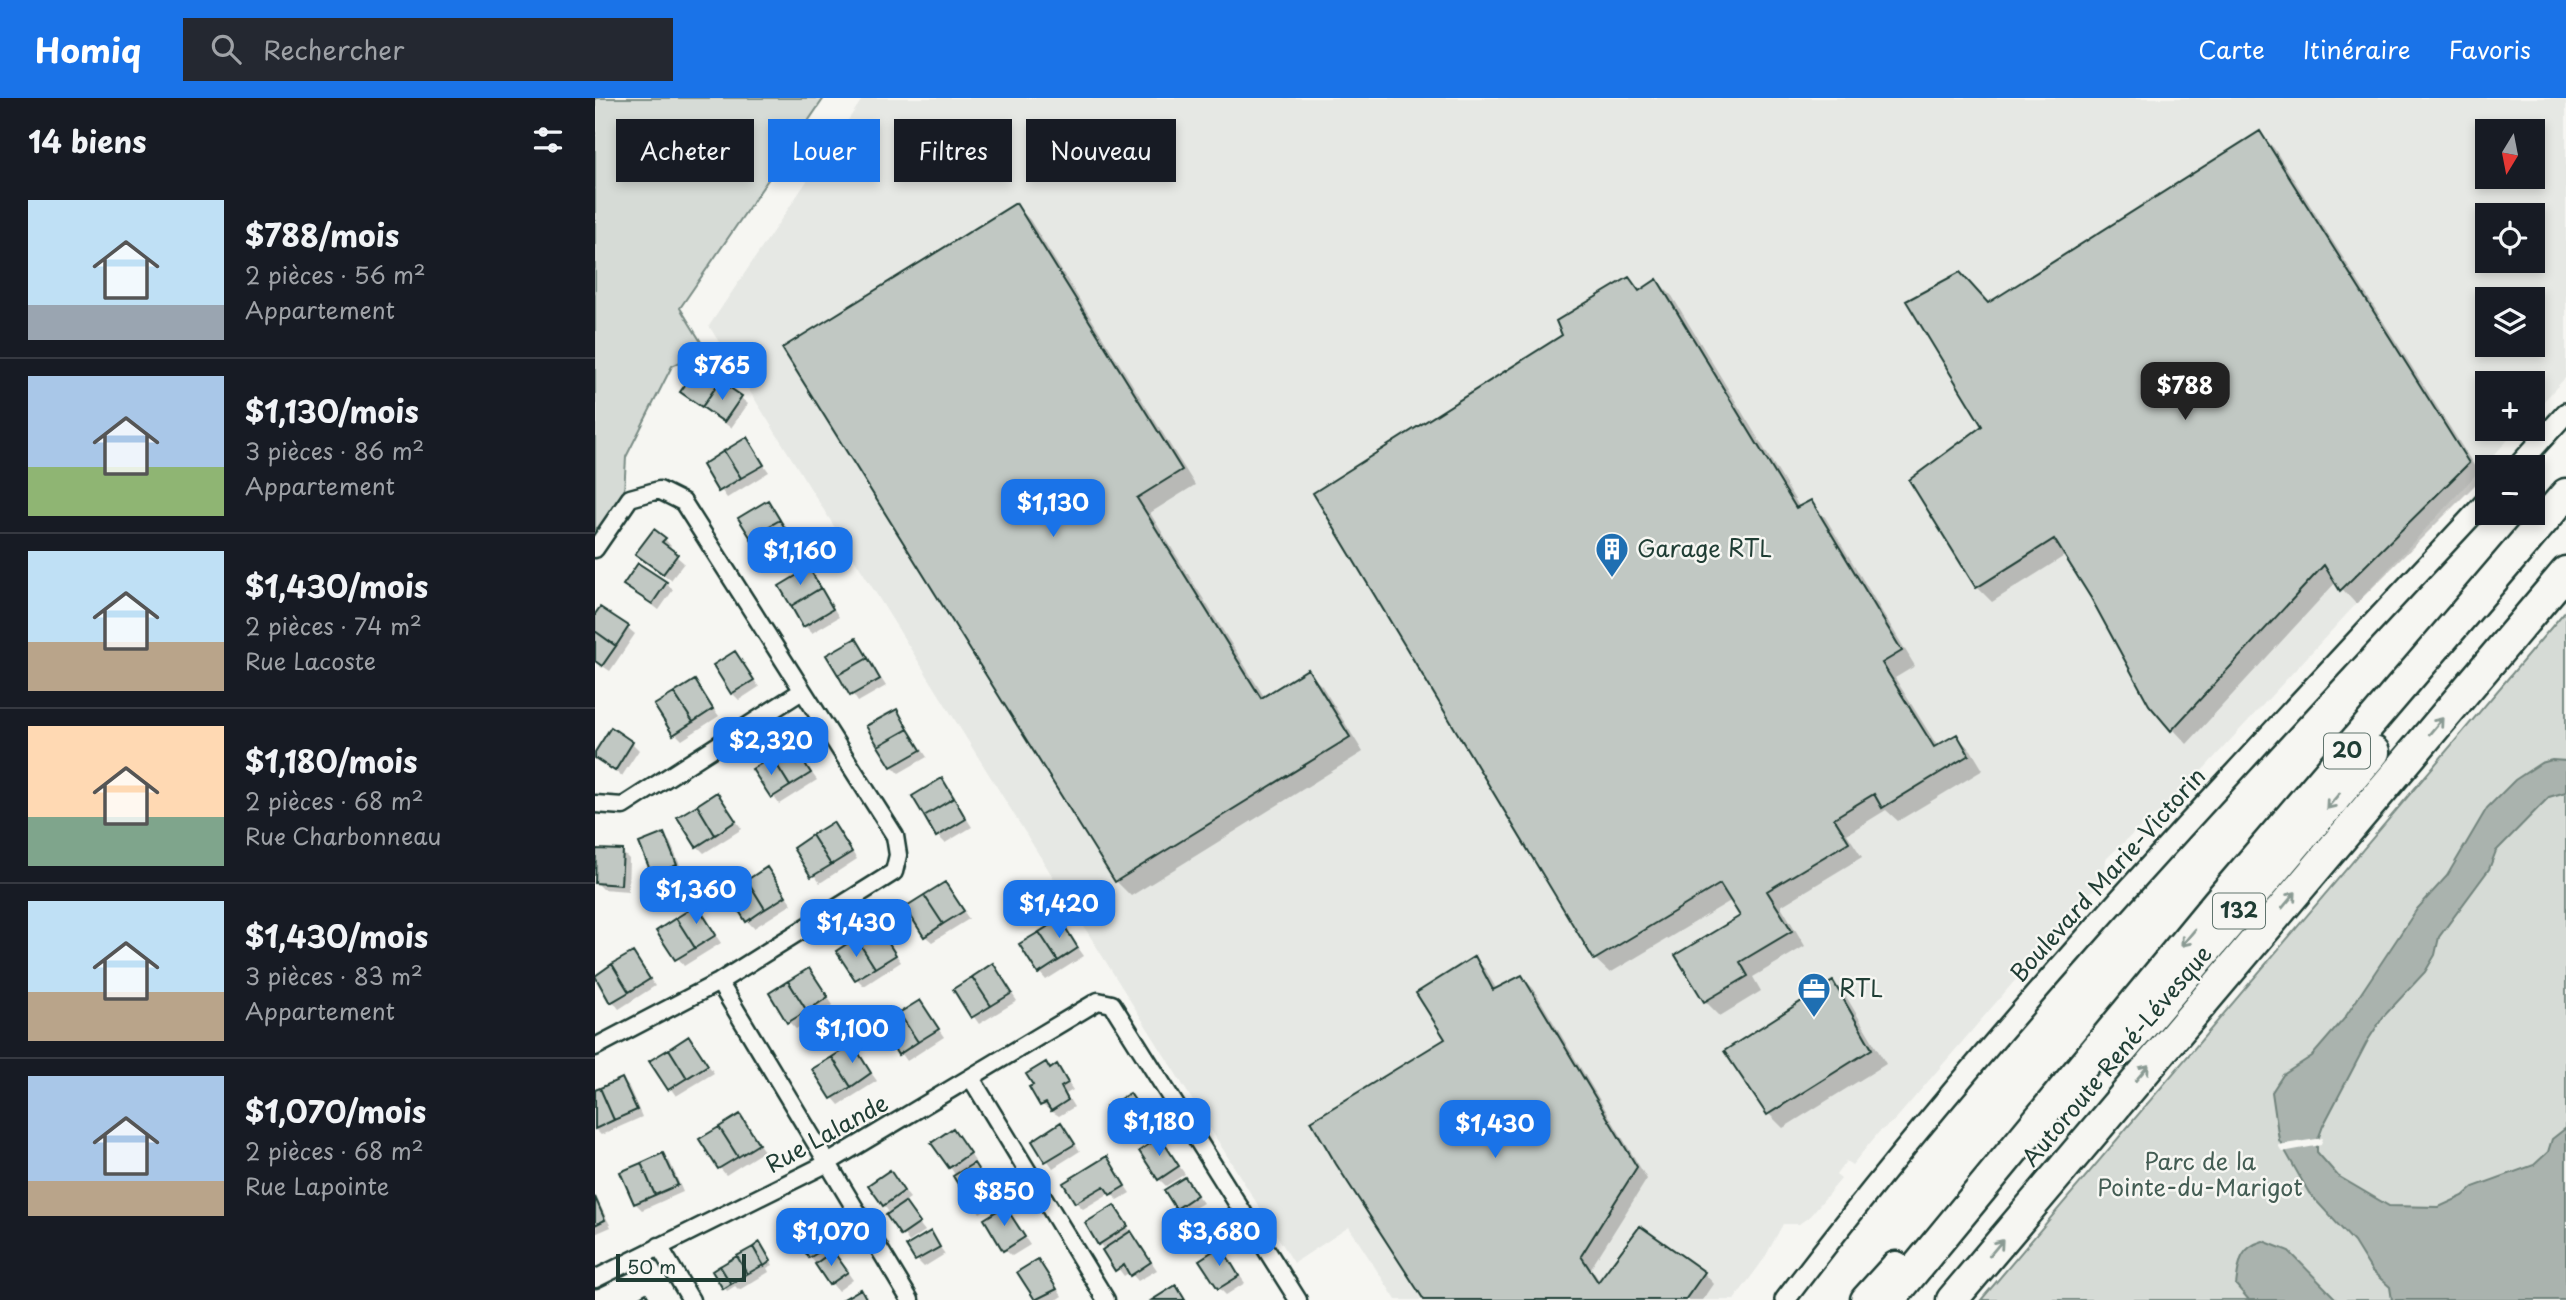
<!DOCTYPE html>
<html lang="fr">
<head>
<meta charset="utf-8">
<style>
	body { margin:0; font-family:"Playpen Sans",sans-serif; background:#242831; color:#f1f3f6; height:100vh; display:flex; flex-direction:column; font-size:26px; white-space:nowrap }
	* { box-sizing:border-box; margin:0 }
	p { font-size:23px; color:#9ea1a6 }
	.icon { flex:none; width:38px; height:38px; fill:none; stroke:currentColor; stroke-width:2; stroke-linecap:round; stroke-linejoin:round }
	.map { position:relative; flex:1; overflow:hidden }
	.panel { display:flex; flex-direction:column; background:#171b24; width:595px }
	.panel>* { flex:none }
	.guide { position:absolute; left:21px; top:21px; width:665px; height:63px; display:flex; gap:14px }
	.needle { width:46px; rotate:190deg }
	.fabs { position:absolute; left:1880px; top:21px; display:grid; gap:14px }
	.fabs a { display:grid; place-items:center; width:70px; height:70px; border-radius:0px; background:#171b24; box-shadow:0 4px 10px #0003; font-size:35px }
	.scale { position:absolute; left:21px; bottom:18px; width:130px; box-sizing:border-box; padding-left:7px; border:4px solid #1f3d34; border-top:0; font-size:19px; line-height:24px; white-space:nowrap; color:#1f3d34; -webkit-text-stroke:5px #f6f6f2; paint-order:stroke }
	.price { position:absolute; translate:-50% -60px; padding:0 16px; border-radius:14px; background:#1a73e8; color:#fff; font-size:23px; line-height:46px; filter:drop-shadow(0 2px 4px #0008) }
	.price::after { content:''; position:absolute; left:50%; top:42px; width:21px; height:16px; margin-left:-10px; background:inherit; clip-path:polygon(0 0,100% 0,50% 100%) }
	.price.current { background:#222; color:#fff }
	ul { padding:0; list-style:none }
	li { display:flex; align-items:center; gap:21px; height:175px; padding:0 28px }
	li+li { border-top:2px solid #363941 }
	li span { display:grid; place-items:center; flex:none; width:196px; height:140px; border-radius:0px; color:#555 }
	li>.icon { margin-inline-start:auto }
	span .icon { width:84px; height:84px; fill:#fffc; stroke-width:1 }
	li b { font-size:30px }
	h2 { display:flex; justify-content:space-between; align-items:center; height:84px; padding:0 28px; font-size:30px }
	.chip { padding:0 24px; border-radius:0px; background:#171b24; box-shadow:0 4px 10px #0003; font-size:24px; line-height:63px }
	.chip.current { background:#1a73e8; color:#fff }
	header { display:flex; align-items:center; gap:42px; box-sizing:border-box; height:98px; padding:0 35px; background:#1a73e8; color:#fff }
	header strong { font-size:33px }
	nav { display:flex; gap:38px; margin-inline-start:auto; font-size:24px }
	.search { width:490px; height:63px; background:#242831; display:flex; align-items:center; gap:18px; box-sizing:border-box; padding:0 24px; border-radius:0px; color:#9ea1a6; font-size:26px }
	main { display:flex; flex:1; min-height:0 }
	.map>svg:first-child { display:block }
</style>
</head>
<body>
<header>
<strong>Homiq</strong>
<div class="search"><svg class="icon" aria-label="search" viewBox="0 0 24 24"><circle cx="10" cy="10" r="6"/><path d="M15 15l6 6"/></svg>Rechercher</div>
<nav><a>Carte</a><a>Itinéraire</a><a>Favoris</a></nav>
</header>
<main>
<section class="panel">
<h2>14 biens<svg class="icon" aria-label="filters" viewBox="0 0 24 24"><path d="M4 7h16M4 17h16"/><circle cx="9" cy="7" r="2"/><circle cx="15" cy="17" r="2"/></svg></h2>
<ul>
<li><span style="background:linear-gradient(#bfe0f5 75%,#9aa5b1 0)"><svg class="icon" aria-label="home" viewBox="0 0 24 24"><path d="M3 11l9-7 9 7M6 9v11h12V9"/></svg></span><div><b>$788/mois</b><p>2 pièces · 56 m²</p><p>Appartement</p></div></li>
<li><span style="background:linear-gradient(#a9c7e8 65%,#8fb573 0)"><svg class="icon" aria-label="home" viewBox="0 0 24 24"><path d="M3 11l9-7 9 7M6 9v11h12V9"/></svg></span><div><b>$1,130/mois</b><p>3 pièces · 86 m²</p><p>Appartement</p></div></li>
<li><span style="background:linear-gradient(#bfe0f5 65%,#b9a48a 0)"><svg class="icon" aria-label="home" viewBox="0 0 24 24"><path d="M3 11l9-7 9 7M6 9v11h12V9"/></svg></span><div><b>$1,430/mois</b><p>2 pièces · 74 m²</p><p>Rue Lacoste</p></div></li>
<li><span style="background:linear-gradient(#ffd9b3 65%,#7fa58c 0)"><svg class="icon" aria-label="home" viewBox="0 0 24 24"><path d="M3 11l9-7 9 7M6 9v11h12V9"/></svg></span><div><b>$1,180/mois</b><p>2 pièces · 68 m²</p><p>Rue Charbonneau</p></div></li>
<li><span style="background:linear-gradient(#bfe0f5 65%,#b9a48a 0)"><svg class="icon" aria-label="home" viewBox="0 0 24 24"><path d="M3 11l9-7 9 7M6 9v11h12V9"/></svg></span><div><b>$1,430/mois</b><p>3 pièces · 83 m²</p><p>Appartement</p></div></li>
<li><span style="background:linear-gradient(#a9c7e8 75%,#b9a48a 0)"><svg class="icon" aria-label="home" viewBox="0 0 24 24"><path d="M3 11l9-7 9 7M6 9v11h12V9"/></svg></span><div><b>$1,070/mois</b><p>2 pièces · 68 m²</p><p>Rue Lapointe</p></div></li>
</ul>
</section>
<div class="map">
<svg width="1971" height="1202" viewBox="0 0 1971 1202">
	<rect width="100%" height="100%" fill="#f6f6f2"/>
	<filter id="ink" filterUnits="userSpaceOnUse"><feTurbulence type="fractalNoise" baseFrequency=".0143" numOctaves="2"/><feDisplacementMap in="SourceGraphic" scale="14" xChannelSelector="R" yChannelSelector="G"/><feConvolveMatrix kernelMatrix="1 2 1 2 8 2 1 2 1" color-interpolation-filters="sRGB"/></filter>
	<g filter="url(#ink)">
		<path fill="#e6e8e4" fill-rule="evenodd" d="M268 0H1971V279L1937 316V285H1892V331H1923L1567 716 1556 719 1511 761 1510 773 1502 787 1300 1022 1284 1034 1257 1067 1251 1063 1241 1077 1246 1081 1214 1119 1204 1126H1188L1169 1161 1139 1202H801L754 1129 699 1165 114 228ZM1892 33H1937V79H1892ZM1892 117H1937V163H1892ZM1892 201H1937V247H1892Z"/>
		<path fill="#d6dbd6" stroke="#7a8c85" stroke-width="2" d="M0 0H229L85 210 111 252 77 268 31 359 29 396 0 435Z
			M1971 512V1115L1898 1202H1386Z"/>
		<path fill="#aab3ae" stroke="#72847d" stroke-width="2" d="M1957 662 1971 663V694L1954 699 1901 753 1894 771 1844 839 1840 857 1830 874 1788 919 1773 942 1728 1028 1722 1044V1054L1743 1078 1794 1108 1844 1109 1868 1098 1878 1089 1939 1067 1953 1054 1957 1041 1971 1030V1202H1797L1795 1189 1777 1173 1759 1144 1714 1095 1684 1042 1677 994 1688 977 1717 958 1749 921 1822 811 1852 778 1892 710 1920 682 1946 665Z
			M1668 1143 1694 1153 1742 1202H1654L1641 1187C1644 1165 1644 1150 1668 1143Z"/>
		<path fill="#f6f6f2" d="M1728 1040 1726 1047 1687 1054 1683 1047Z"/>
		<path fill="#0003" d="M1664 35 1679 50 1887 380 1761 506 1741 484 1592 646 1555 606 1471 457 1397 504 1382 489 1394 206Z
			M421 107 435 122 600 387 555 415 670 600 712 574 727 588 768 654 536 798 521 783Z
			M1034 181 1047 194 1062 183 1077 198 1205 410 1215 404 1230 419 1320 568 1300 580 1343 649 1361 638 1376 652 1388 672 1303 723 1291 712 1252 736 1267 759 1186 808 1210 848 1158 879 1166 893 1125 918 1110 903 1082 858 1147 818 1137 802 1015 875 1000 861 970 237Z
			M88 294 146 300 153 306 136 330Z
			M151 342 174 374 132 400 109 368Z
			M173 404 203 450 176 466 169 460Z
			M70 441 76 448 74 452 89 465 76 482 49 462Z
			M214 472 244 519 217 535 210 528Z
			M71 485 78 492 64 512 30 486Z
			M0 519 33 530 40 536 15 573 0 563Z
			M261 542 291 588 263 604 233 558Z
			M140 555 164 589 144 602 137 595Z
			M99 584 124 618 87 642 80 635Z
			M301 613 332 659 304 675 297 668Z
			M37 645 44 652 27 678 0 658Z
			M197 648 222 682 184 706 159 671Z
			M347 683 377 729 350 745 343 738Z
			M122 696 147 731 109 755 102 748Z
			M238 726 262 761 225 785 200 750Z
			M68 737 75 744 88 774 66 783 59 776Z
			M27 754 34 761 33 793 8 791 1 784Z
			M172 771 197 806 159 830 152 823Z
			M350 786 374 821 337 844 330 838Z
			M102 810 126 845 89 868 64 834Z
			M464 823 489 858 451 882 445 875Z
			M282 829 306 864 269 888 262 881Z
			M37 856 60 888 24 911 0 880Z
			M879 860 890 871 902 892 927 879 938 890 1052 1081 996 1170 1005 1184 1109 1175 1119 1186 1108 1202H832L852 941Z
			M398 868 422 903 384 926 360 892Z
			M214 872 238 907 201 931 194 924Z
			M1238 885 1252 900 1291 966 1188 1030 1174 1016Z
			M325 904 349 939 312 963 287 928Z
			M94 940 119 975 81 998 56 963Z
			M257 948 282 983 244 1007 238 1000Z
			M451 966 456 972 462 969 478 992 471 996 479 1009 464 1018 447 1007 436 990Z
			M27 982 34 989 47 1019 6 1037 0 1031V994Z
			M535 997 556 1027 535 1040 528 1033Z
			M144 1018 169 1053 131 1077 125 1070Z
			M466 1027 485 1053 458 1070 439 1043Z
			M364 1040 380 1063 377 1065 404 1103 385 1115 355 1069Z
			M565 1042 590 1076 571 1088 564 1081Z
			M68 1057 75 1064 88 1094 47 1112 40 1105Z
			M511 1060 535 1095 523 1102 515 1095 488 1111 481 1104Z
			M294 1074 315 1100 308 1105 330 1133 314 1144 289 1107Z
			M590 1081 608 1105 589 1116 582 1110Z
			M0 1097 16 1129 0 1136Z
			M519 1109 562 1172 543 1183 535 1174 529 1178 505 1146Z
			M410 1110 435 1147 417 1158 410 1152Z
			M214 1119 258 1182 243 1193 215 1159Z
			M335 1136 350 1156 329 1169 322 1162Z
			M164 1147 178 1167 172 1170 174 1174 144 1192 140 1188 132 1193 119 1173Z
			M626 1151 650 1185 631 1197 624 1190Z
			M443 1163 467 1198 461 1202H442L425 1174Z"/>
		<path fill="#c1c8c3" stroke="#1f3d34" stroke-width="2" d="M1665 33 1874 365 1745 493 1729 467 1576 633 1554 607 1496 500 1459 441 1381 490 1314 382 1387 328 1311 203 1365 174 1393 205Z
			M421 105 587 372 542 400 666 600 713 571 755 639 520 784 187 250Z
			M1034 179 1044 193 1062 181 1201 410 1216 402 1307 553 1287 565 1339 649 1362 636 1374 657 1287 710 1279 696 1239 720 1254 744 1172 793 1197 833 1145 864 1153 878 1109 904 1080 857 1145 818 1125 786 999 862 718 395 967 237 961 223Z
			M104 268 125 283 107 309 85 294Z
			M125 283 147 298 129 324 107 309Z
			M152 339 169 367 146 380 129 353Z
			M129 353 146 380 123 394 107 367Z
			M173 402 185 422 155 439 143 420Z
			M185 422 198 443 168 461 155 439Z
			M59 431 71 440 67 444 83 456 68 476 40 456Z
			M43 465 72 484 57 506 28 487Z
			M214 470 226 490 196 508 184 488Z
			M226 490 238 511 208 529 196 508Z
			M5 509 34 528 21 548 0 533V516Z
			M0 533 21 548 7 568 0 563Z
			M261 540 273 560 243 577 231 557Z
			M140 553 159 582 136 596 118 567Z
			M273 560 285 581 255 598 243 577Z
			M100 582 118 611 98 624 79 595Z
			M79 595 98 624 78 637 59 607Z
			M302 611 313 631 283 648 271 628Z
			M16 629 38 644 20 673 0 660V654Z
			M313 631 326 652 296 669 283 648Z
			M197 645 216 675 195 688 177 659Z
			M177 659 195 688 176 700 157 671Z
			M347 680 359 700 329 718 317 698Z
			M122 694 141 723 120 737 102 707Z
			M359 700 371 721 341 739 329 718Z
			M102 707 120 737 101 749 82 719Z
			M238 724 257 754 236 767 217 737Z
			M69 735 82 767 57 777 44 745Z
			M217 737 236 767 216 779 198 750Z
			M1 751 28 752 26 787 0 785Z
			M172 769 191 798 170 811 152 782Z
			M152 782 170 811 151 824 132 794Z
			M350 784 369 813 348 826 329 797Z
			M329 797 348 826 329 839 310 809Z
			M102 807 121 837 100 850 81 820Z
			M81 820 100 850 80 862 61 833Z
			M465 821 483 850 463 863 444 834Z
			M282 827 301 857 280 870 261 840Z
			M444 834 463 863 443 876 424 846Z
			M261 840 280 870 260 882 241 853Z
			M38 854 55 881 34 894 17 866Z
			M880 858 898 892 927 877 1042 1069 986 1158 1003 1184 1045 1128 1110 1174 1090 1202H829L741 1066 716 1023 850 941 821 895Z
			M398 865 417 895 396 908 377 879Z
			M17 866 34 894 15 905 0 878Z
			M214 870 233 899 212 913 193 883Z
			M377 879 396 908 376 920 358 891Z
			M193 883 212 913 192 925 174 895Z
			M1238 883 1277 951 1172 1017 1129 953Z
			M325 902 344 931 323 944 304 915Z
			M304 915 323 944 303 957 285 927Z
			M94 938 113 967 92 980 74 951Z
			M258 946 276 975 256 989 237 959Z
			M74 951 92 980 73 992 54 963Z
			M237 959 256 989 236 1001 217 971Z
			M451 964 455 971 462 966 473 985 466 989 473 1002 456 1013 451 1005 445 1008 434 989 438 987 431 976Z
			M27 980 42 1012 19 1022 5 990Z
			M5 990 19 1022 0 1031V992Z
			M535 995 551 1019 526 1034 511 1009Z
			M145 1016 164 1046 143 1059 124 1029Z
			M466 1024 480 1046 450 1064 437 1043Z
			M124 1029 143 1059 123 1071 104 1041Z
			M358 1030 375 1055 354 1070 336 1045Z
			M565 1039 584 1068 563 1082 544 1053Z
			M68 1055 83 1087 60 1097 46 1065Z
			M512 1058 530 1088 515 1097 509 1088 480 1105 468 1085Z
			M46 1065 60 1097 39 1106 25 1074Z
			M379 1065 399 1096 377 1109 358 1078Z
			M295 1072 309 1093 288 1108 273 1087Z
			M590 1079 602 1097 581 1111 569 1092Z
			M0 1099 10 1122 0 1127Z
			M310 1104 325 1125 306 1138 291 1117Z
			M519 1107 533 1128 503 1147 490 1125Z
			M410 1108 430 1139 408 1153 389 1121Z
			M214 1116 234 1148 214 1160 194 1129Z
			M336 1133 345 1149 320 1163 311 1148Z
			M536 1133 556 1164 535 1178 529 1167 520 1173 507 1152Z
			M165 1144 176 1163 169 1168 158 1149Z
			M626 1148 644 1178 623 1191 604 1162Z
			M158 1149 168 1167 152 1176 142 1158Z
			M238 1153 253 1174 234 1187 220 1166Z
			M142 1158 152 1176 136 1186 125 1168Z
			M443 1161 462 1191 440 1202 422 1174Z
			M125 1168 136 1186 128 1191 117 1173Z
			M581 1187 590 1202H557Z
			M266 1191 272 1202H247Z
			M51 1195 55 1202H46L44 1199Z"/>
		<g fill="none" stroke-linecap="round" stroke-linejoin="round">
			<defs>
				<path id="minor" d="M0 451 35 400 64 392 88 404 300 738 303 757 299 774 124 884 0 949
					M0 706 28 708 207 593
					M124 884 315 1202
					M376 980 511 1202
					M64 1148 96 1202
					M0 1181 231 1066 503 903 517 906 703 1202"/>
				<path id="tertiary" d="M1922 369 1971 315
					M1190 1202C1405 919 1650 662 1892 402"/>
				<path id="motorway" d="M1527 952 1779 654
					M1271 1202 1301 1169
					M1295 1202 1622 805 1971 396
					M1357 1202 1971 474"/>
			</defs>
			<use href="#minor" stroke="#1f3d34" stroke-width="21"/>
			<use href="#tertiary" stroke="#1f3d34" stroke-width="24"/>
			<use href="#motorway" stroke="#1f3d34" stroke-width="35"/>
			<use href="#minor" stroke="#f6f6f2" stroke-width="16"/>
			<use href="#tertiary" stroke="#f6f6f2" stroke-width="19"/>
			<use href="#motorway" stroke="#f6f6f2" stroke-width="30"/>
		</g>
		<defs><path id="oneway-shaft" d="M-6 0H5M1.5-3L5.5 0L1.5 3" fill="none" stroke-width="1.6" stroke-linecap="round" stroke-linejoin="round" transform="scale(1.75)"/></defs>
		<g stroke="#8a9a93">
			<use href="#oneway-shaft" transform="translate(1841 628) rotate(-50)"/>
			<use href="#oneway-shaft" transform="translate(1738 703) rotate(130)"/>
			<use href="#oneway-shaft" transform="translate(1694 802) rotate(-50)"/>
			<use href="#oneway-shaft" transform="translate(1593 840) rotate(130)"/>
			<use href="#oneway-shaft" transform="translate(1547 975) rotate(-50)"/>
			<use href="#oneway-shaft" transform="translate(1401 1150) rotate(-50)"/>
		</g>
	</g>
	<defs>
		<symbol id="building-pin" viewBox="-11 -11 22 30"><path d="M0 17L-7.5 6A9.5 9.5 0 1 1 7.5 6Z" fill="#1f6fb2" stroke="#f6f6f2"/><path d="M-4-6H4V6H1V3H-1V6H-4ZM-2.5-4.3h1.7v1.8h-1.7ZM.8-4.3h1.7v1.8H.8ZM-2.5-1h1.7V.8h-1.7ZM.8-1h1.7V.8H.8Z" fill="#fff"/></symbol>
		<symbol id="office-pin" viewBox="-11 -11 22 30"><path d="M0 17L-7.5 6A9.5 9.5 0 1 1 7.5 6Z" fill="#1f6fb2" stroke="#f6f6f2"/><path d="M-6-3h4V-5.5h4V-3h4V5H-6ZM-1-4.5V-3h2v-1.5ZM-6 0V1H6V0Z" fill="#fff"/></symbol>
	</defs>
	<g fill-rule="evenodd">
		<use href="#building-pin" x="998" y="432" width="38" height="52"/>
		<use href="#office-pin" x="1200" y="872" width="38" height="52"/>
	</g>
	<g text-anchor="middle" stroke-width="5" stroke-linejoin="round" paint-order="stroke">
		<g fill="#f6f6f2" stroke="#60746d" stroke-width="2">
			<rect x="1729" y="635.5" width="46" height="35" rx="5"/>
			<rect x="1618" y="795.5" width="52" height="35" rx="5"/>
		</g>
		<g font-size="21" font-weight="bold" fill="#1f3d34">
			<text x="1752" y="660">20</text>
			<text x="1644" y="820">132</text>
		</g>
		<g font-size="23" fill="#1f3d34" stroke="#f6f6f2" text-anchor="start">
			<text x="1042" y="459">Garage RTL</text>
			<text x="1244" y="899">RTL</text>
		</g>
		<g font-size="23" fill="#1f3d34" stroke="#f6f6f2">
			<text transform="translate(1513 777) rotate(-48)" y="8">Boulevard Marie-Victorin</text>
			<text transform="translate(1522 958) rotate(-50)" y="8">Autoroute René-Lévesque</text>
			<text transform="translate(232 1036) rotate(-29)" y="8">Rue Lalande</text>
		</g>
		<g font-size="23" fill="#445d54" stroke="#f6f6f2">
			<text x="1605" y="1072">Parc de la<tspan x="1605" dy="26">Pointe-du-Marigot</tspan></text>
		</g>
	</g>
</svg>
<div class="fabs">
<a><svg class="needle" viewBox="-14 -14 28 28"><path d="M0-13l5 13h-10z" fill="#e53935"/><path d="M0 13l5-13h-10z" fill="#9ea1a6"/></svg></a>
<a><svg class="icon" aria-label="locate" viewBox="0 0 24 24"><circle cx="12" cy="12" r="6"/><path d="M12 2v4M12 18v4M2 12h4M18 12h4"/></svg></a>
<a><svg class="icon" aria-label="layers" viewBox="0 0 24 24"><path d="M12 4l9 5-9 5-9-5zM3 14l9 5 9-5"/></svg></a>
<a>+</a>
<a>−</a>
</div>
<div class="scale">50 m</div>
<b class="price" style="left:127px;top:304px">$765</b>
<b class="price current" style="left:1590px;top:324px">$788</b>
<b class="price" style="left:458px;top:441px">$1,130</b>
<b class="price" style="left:205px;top:489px">$1,160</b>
<b class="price" style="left:176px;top:679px">$2,320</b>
<b class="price" style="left:101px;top:828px">$1,360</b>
<b class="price" style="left:464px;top:842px">$1,420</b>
<b class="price" style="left:261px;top:861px">$1,430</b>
<b class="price" style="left:257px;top:967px">$1,100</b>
<b class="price" style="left:564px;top:1060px">$1,180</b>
<b class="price" style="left:900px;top:1062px">$1,430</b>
<b class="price" style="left:409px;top:1130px">$850</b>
<b class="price" style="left:236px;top:1170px">$1,070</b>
<b class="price" style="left:624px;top:1170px">$3,680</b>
<div class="guide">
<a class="chip">Acheter</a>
<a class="chip current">Louer</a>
<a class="chip">Filtres</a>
<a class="chip">Nouveau</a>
</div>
</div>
</main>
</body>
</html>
